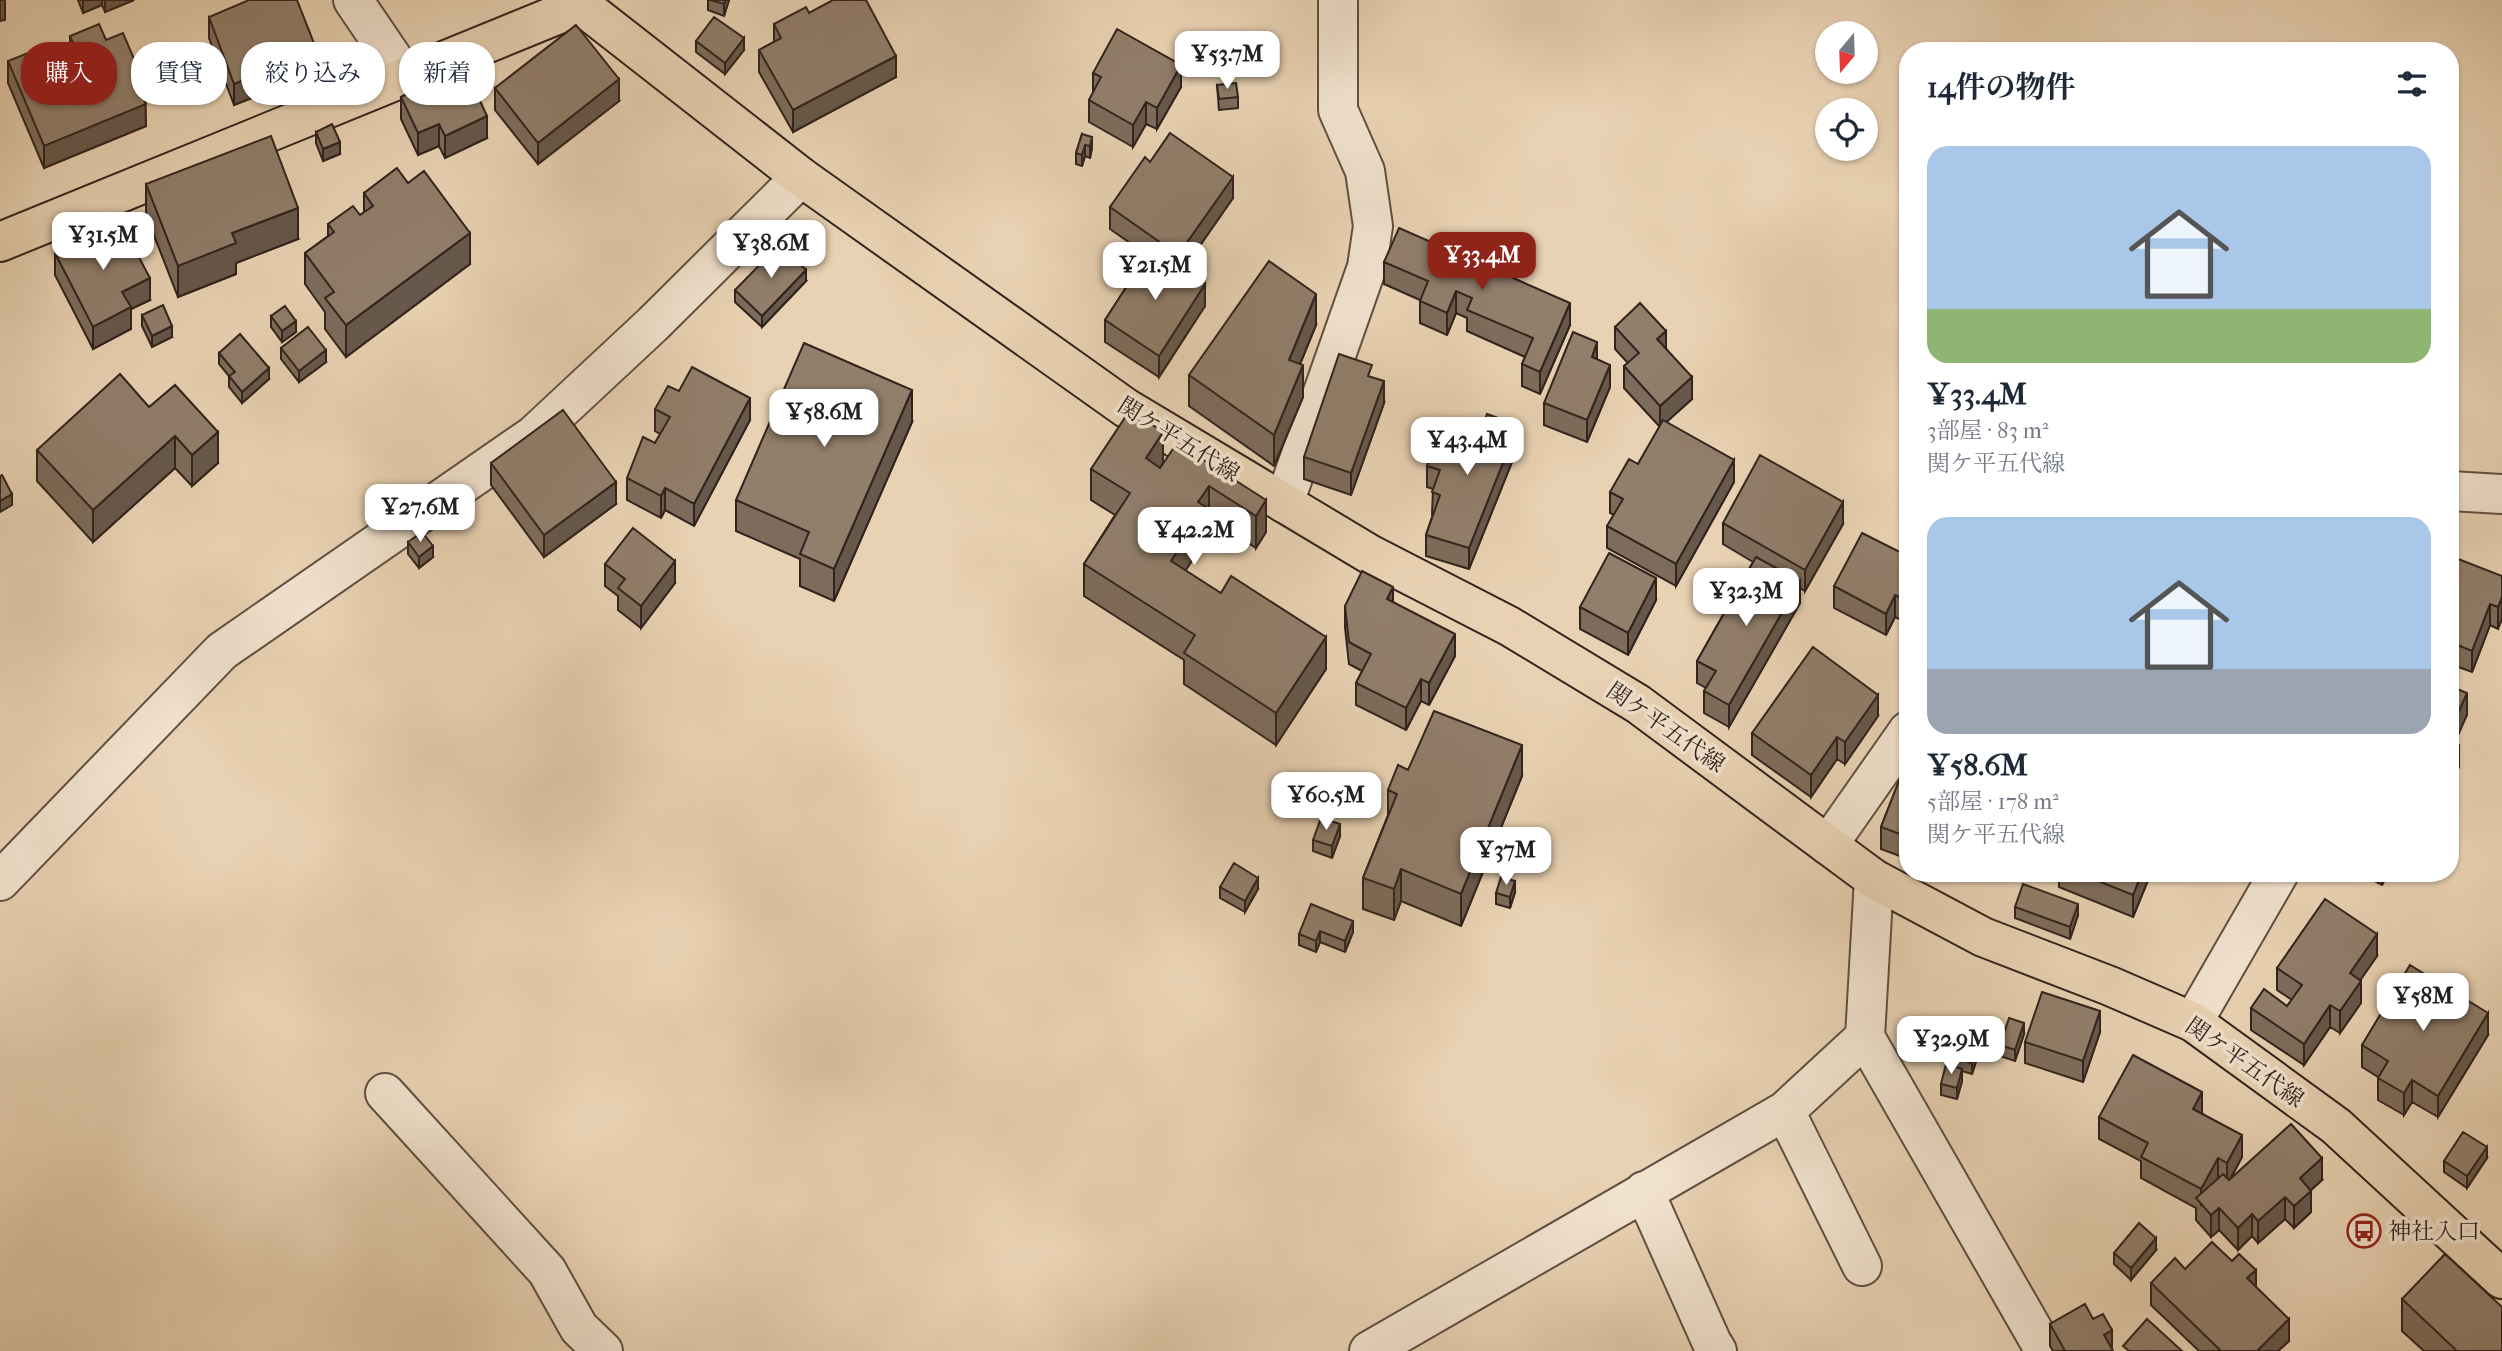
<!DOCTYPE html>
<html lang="ja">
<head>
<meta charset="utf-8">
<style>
	body { margin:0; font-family:"IM FELL French Canon","Noto Serif JP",serif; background:#f2f2f3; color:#1f2937; height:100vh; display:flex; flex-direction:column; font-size:26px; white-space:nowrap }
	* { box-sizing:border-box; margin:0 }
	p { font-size:23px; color:#747a83 }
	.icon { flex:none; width:38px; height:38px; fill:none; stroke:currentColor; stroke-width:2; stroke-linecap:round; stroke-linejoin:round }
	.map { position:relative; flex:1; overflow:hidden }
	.panel { position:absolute; left:1899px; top:42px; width:560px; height:840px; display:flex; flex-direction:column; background:#fff; border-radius:28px; box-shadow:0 2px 5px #0004 }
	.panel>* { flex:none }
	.banner { position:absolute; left:21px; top:42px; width:665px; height:63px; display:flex; gap:14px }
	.needle { width:46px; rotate:199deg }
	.controls { position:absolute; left:1815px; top:21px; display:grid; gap:14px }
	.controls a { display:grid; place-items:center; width:63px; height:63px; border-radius:50%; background:#fff; box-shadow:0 2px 5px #0004; font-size:35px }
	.price { position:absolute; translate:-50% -60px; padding:0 16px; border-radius:14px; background:#fff; color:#222; font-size:23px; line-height:46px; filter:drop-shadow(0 2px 4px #0008) }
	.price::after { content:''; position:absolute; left:50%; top:42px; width:21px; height:16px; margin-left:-10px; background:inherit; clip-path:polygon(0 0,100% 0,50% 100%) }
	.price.active { background:#8f2418; color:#fff }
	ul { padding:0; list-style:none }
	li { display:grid; align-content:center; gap:14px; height:371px; padding:0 28px }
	li span { display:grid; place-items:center; height:217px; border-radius:21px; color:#555 }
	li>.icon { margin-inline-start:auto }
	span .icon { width:126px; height:126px; fill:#fffc; stroke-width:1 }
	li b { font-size:30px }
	h2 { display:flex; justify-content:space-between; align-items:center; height:84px; padding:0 28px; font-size:30px }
	.pill { padding:0 24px; border-radius:28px; background:#fff; box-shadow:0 2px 5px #0004; font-size:24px; line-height:63px }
	.pill.active { background:#8f2418; color:#fff }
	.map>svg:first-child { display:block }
</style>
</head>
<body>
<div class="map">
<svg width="2502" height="1351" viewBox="0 0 2502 1351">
	<rect width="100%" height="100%" fill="#e9d2b3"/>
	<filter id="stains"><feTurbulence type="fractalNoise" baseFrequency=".00286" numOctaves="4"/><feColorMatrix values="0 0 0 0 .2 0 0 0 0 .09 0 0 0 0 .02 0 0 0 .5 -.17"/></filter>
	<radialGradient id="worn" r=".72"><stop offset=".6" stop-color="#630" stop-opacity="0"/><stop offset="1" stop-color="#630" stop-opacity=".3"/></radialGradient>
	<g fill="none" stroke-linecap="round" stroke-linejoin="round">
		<defs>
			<path id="minor" d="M353 0 406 78
				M2450 491 2502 494
				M1284 503 1367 267 1373 226 1365 171 1338 110V0
				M1828 845 1908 731
				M0 881 222 651 534 435 653 324 801 177
				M2193 1022 2279 873
				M1865 1037 2045 1351
				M385 1093 547 1271 579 1328 603 1351
				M1785 1111 1862 1266
				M1644 1191 1712 1343 1717 1351
				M1369 1351 1785 1111 1865 1037 1874 879"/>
			<path id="major" d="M0 242 581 5 801 177 1126 408 1371 555 1509 626 1638 704 1874 879 1983 937 2110 986 2193 1022 2336 1126 2502 1279"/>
		</defs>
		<use href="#minor" stroke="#5f4f42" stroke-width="42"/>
		<use href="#major" stroke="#31231d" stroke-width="42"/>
		<use href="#minor" stroke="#f1e2ce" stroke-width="38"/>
		<use href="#major" stroke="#e9d2b3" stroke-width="38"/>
	</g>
	<path fill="#7d6c5c" stroke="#31231d" stroke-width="2" d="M78 0H134L105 12 102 5 83 13Z
		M708 0H729L724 16 708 10Z
		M809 13 896 77 793 132 759 72V50L774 42V24Z
		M209 17 317 73 234 105 209 38Z
		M70 36 106 40 145 101 146 126 44 168 8 83V61L41 69 70 56Z
		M696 41 744 50 725 74 696 52Z
		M1093 73 1181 87 1157 129 1146 124 1133 147 1089 122V100L1093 93Z
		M418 79 487 138 445 158 439 146 418 155 401 119V97L418 89Z
		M1217 85 1238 97V108L1219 110Z
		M495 88 619 101 538 164 495 110Z
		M316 132 340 154 323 161 316 143Z
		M1082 134 1092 148 1090 158 1085 156 1082 166 1076 164V153Z
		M1150 162 1233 198 1183 270 1205 306 1159 377 1105 342V320L1147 255 1110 229V207Z
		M146 184 298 239 236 263V274L178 297 146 215Z
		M364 193 470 264 346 357 325 329V312L305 284V253L328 236V224L360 215 364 213Z
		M55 253 150 300 131 309V329L93 349 55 275Z
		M1384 262 1570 325 1540 394 1522 386V364L1525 357 1467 331V318L1456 313 1447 335 1420 323V300L1384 284Z
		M806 281 762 327 735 302V290Z
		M142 315 172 337 152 347 142 326Z
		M271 316 296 332 282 342 271 327Z
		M1316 325 1300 364 1303 397 1274 466 1189 406V375Z
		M1615 327 1666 348 1692 399 1666 422 1734 482 1676 586 1607 548V526L1614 515 1610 513V492L1638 464 1660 427 1624 388V366L1628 363 1615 349Z
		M281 348 326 362 299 382 281 359Z
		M219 353 269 379 242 403 229 387V376L219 364Z
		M1597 359 1610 387 1587 442 1544 425V403Z
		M679 391 750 420 694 526 665 510 661 518 627 500V478L655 443 660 434 655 431V409Z
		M1384 403 1351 495 1304 479V457Z
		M149 407 218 463 192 486 175 468 93 542 37 481V450Z
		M912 422 834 601 800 586V559L736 531V500Z
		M1479 436 1518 447 1469 569 1426 556V535L1433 514H1432L1433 489 1427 487V466Z
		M491 463 616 504 544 557 491 485Z
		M1163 463 1160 468 1266 500V532L1256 548 1209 517 1206 522V539L1185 570 1326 669 1276 745 1184 684V660L1084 596V564L1115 515 1091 500V469Z
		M1723 523 1843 524 1805 591 1800 588V603L1729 727 1704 713V691L1706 688 1697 683V661L1753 562 1723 544Z
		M408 542 433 557 419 568 408 554Z
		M1908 556V623L1895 617 1886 635 1834 608V586Z
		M605 564 675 583 641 628 618 610V596L605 586Z
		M2450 565 2502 576 2498 629 2490 625 2472 672 2450 664Z
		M1656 600 1628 655 1580 629V607Z
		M1393 602 1455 656 1429 705 1421 701 1406 730 1356 705V683L1362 671 1349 664 1345 628V606Z
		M1878 716 1845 764 1837 759 1811 797 1752 755V733Z
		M1908 758V859L1881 849V827Z
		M1408 770 1522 776 1461 926 1401 901 1394 920 1363 909V878L1388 815V790Z
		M1340 836 1332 858 1313 851V840Z
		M1946 873H1964L1962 879Z
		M2059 873H2151L2133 917 2059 887Z
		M2359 873H2388L2382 885Z
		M1220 887 1258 889 1245 912 1220 898Z
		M1515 892 1510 908 1496 904V893Z
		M2015 907 2078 915 2070 939 2015 918Z
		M1353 921V932L1345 952 1320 942 1316 952 1299 945V934Z
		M2377 956 2360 980 2361 1003 2340 1033 2330 1027 2304 1065 2251 1030V1008L2287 1006 2292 1000 2277 990V968Z
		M2100 1032 2083 1082 2025 1063V1042Z
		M2024 1034 2015 1061 2000 1056V1045Z
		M2488 1035 2438 1117 2412 1102 2404 1115 2378 1100V1077L2362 1067V1045Z
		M1979 1052 1972 1074 1962 1071V1081L1957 1099 1941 1095V1084L1954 1067V1058Z
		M2202 1113 2242 1157 2231 1178 2322 1180 2311 1190V1212L2294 1228 2285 1219 2258 1243 2252 1236 2238 1250 2219 1230 2211 1237 2196 1220V1208L2141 1178V1161L2099 1139V1117Z
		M2487 1158 2467 1188 2444 1172V1161Z
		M2156 1250 2131 1280 2114 1264V1253Z
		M2185 1269 2256 1287 2289 1341 2278 1351H2199L2151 1305V1283Z
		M2402 1299 2502 1351H2424L2402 1331Z
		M2050 1324 2112 1349 2113 1351H2053L2050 1346Z"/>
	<path fill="#66584b" stroke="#31231d" stroke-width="2" d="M0 0H5V20L0 21Z
		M83 0H102V5L83 13Z
		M105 0H134L105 12Z
		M725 0H729L724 16V4Z
		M744 38V50L725 74V63Z
		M317 51V73L234 105V84Z
		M896 56V77L793 132V110Z
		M1181 65V87L1157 129V108Z
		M619 79V101L538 164V143Z
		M145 85 146 126 44 168V146Z
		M1146 102V124L1133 147V125Z
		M487 116V138L445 158V136Z
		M439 124V146L418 155V133Z
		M1092 137V148L1090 158V146Z
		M340 142V154L323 161V149Z
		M1085 145V156L1082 166V155Z
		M1233 177V198L1178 277V255Z
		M298 208V239L236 263V274L178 297V266L232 233Z
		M470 233V264L346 357V325Z
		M806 270V281L762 327V316Z
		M150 278V300L131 309V329L93 349V327L122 292Z
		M1205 284V306L1159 377V356Z
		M1456 291V313L1447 335V313Z
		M1316 294V325L1289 391V360Z
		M1570 303V325L1540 394V372Z
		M296 321V332L282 342V331Z
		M172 326V337L152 347V336Z
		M1666 331V353L1657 339Z
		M1597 342V364L1592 357Z
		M326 350V362L299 382V371Z
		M1303 365V397L1274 466V435Z
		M1610 365V387L1587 442V420Z
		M269 368V379L242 403V392Z
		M1692 377V399L1660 428V406Z
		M1384 381V403L1351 495V473Z
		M912 390V422L834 601V569Z
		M750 398V420L694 526V504Z
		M1518 425V447L1469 569V548Z
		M218 432V463L192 486V455Z
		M1163 432V463L1146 490V458Z
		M175 436V468L93 542V510Z
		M1734 460V482L1676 586V564Z
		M616 482V504L544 557V535Z
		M1209 486V517L1206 522V539L1171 593V561L1198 502Z
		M665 488V510L661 518V496Z
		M12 494V505L0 512V501Z
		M1266 500V532L1256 548V516Z
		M1843 502V524L1805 591V570Z
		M433 546V557L419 568V557Z
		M675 561V583L641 628V606Z
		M1656 578V600L1628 655V633Z
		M1800 581V603L1729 727V705Z
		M1393 587V609L1387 599Z
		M1895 595V617L1886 635V614Z
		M2502 597V619L2498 629V607Z
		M2490 604V625L2472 672V651Z
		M1455 634V656L1429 705V683Z
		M1326 637V669L1276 745V713Z
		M1421 679V701L1406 730V708Z
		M2467 693V715L2450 753V731Z
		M1878 695V716L1845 764V742Z
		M1837 737V759L1811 797V775Z
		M1522 745V776L1461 926V894Z
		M2459 745V767L2450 788V766Z
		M1340 824V836L1332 858V846Z
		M1401 869V901L1394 920V889Z
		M2142 873H2151L2133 917V895Z
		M2382 873H2388L2382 885Z
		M1258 878V889L1245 912V901Z
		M1515 881V892L1510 908V897Z
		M2078 904V915L2070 939V927Z
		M1353 921V932L1345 952V941Z
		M1320 931V942L1316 952V941Z
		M2377 934V956L2350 995V973Z
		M2361 981V1003L2340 1033V1011Z
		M2330 1005V1027L2304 1065V1044Z
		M2100 1011V1032L2083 1082V1061Z
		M2488 1013V1035L2438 1117V1096Z
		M2024 1023V1034L2015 1061V1050Z
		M1979 1040V1052L1972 1074V1063Z
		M1962 1069V1081L1957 1099V1088Z
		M2412 1080V1102L2404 1115V1093Z
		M2202 1092V1114L2193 1109Z
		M2242 1135V1157L2227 1185V1163Z
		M2487 1147V1158L2467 1188V1176Z
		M2218 1158V1180L2201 1204V1189Z
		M2322 1158V1180L2300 1200V1178Z
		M2311 1191V1212L2294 1228V1206Z
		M2285 1197V1219L2258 1243V1221Z
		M2219 1208V1230L2211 1237V1215Z
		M2252 1214V1236L2238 1250V1228Z
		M2156 1238V1250L2131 1280V1268Z
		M2256 1270V1292L2247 1278Z
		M2289 1319V1341L2278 1351H2257Z
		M2112 1330V1351L2104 1335Z"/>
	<path fill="#917e6b" stroke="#31231d" stroke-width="2" d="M249 0H297L317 51 234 84 209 17Z
		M711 0H725L724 4Z
		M833 0H866L896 56 793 110 759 50 781 38 774 24 806 7 809 13Z
		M714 17 744 38 725 63 696 41Z
		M99 24 106 40 123 33 145 85 139 87 146 104 44 146 8 61 33 51 41 69 77 53 70 36Z
		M576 25 619 79 538 143 495 88Z
		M1117 29 1181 65 1157 108 1146 102 1133 125 1089 100 1101 77 1093 73Z
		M461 59 487 116 445 136 439 124 418 133 401 97 421 87 418 79Z
		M1236 83 1238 97 1219 99 1217 85Z
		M332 124 340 142 323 149 316 132Z
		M1170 133 1233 177 1178 255 1110 207 1145 157 1150 162Z
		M1082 134 1092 137 1090 146 1085 145 1082 155 1076 153Z
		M271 136 298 208 232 233 236 243 178 266 146 184Z
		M397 168 408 183 424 171 470 233 346 325 325 298 334 292 305 253 334 232 328 224 353 206 360 215 373 206 364 193Z
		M119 220 150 278 122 292 131 307 93 327 55 253Z
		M1399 228 1570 303 1540 372 1522 364 1533 338 1467 310 1472 298 1456 291 1447 313 1420 301 1428 281 1384 262Z
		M780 244 806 270 762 316 735 290Z
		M1151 249 1205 284 1159 356 1105 320Z
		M1269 261 1316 294 1289 360 1303 365 1274 435 1189 375Z
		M1640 303 1666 331 1657 339 1692 377 1660 406 1624 366 1639 353 1615 327Z
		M163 305 172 326 152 336 142 315Z
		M285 306 296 321 282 331 271 316Z
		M308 327 326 350 299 371 281 348Z
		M1573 332 1597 342 1592 357 1610 365 1587 420 1544 403Z
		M240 334 269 368 242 392 229 376 235 372 219 353Z
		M804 343 912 390 834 569 800 554 809 532 736 500Z
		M1339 354 1372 365 1368 376 1384 381 1351 473 1304 457Z
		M692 367 750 398 694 504 665 488 661 496 627 478 643 437 655 443 670 417 655 409 668 386 679 391Z
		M120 374 149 407 175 385 218 432 192 455 175 436 93 510 37 450Z
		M563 410 616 482 544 535 491 463Z
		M1130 410 1163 432 1146 458 1160 468 1177 443 1266 500 1256 516 1209 486 1198 502 1206 507 1171 561 1221 593 1231 576 1326 637 1276 713 1184 653 1195 635 1084 564 1130 493 1091 469Z
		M1487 414 1518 425 1469 548 1426 535 1440 495 1432 492 1440 470 1427 466 1442 423 1479 436Z
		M1663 420 1734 460 1676 564 1607 526 1623 499 1610 492 1629 459 1638 464Z
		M1760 455 1843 502 1805 570 1723 523Z
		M2 475 12 494 0 501V476Z
		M633 528 675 561 641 606 618 588 625 579 605 564Z
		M422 532 433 546 419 557 408 542Z
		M1862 533 1908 556V601L1895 595 1886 614 1834 586Z
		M1609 553 1656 578 1628 633 1580 607Z
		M1756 557 1800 581 1729 705 1704 691 1716 671 1697 661Z
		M2453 557 2502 576V597L2498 607 2490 604 2472 651 2450 642V565Z
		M1362 571 1393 587 1387 599 1455 634 1429 683 1421 679 1406 708 1356 683 1371 654 1349 642 1345 606Z
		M1813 647 1878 695 1845 742 1837 737 1811 775 1752 733Z
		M2450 686 2467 693 2450 731Z
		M1434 711 1522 745 1461 894 1401 869 1394 889 1363 878 1397 794 1388 790 1398 765 1408 770Z
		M2450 741 2459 745 2450 766Z
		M1908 758V837L1881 827Z
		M1321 818 1340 824 1332 846 1313 840Z
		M1234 863 1258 878 1245 901 1220 887Z
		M2078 873H2142L2133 895Z
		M1501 877 1515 881 1510 897 1496 893Z
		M2023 884 2078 904 2070 927 2015 907Z
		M2325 899 2377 934 2350 973 2361 981 2340 1011 2330 1005 2304 1044 2251 1008 2264 989 2287 1006 2302 985 2277 968Z
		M1311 904 1353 921 1345 941 1320 931 1316 941 1299 934Z
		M2410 965 2488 1013 2438 1096 2412 1080 2404 1093 2378 1078 2388 1061 2362 1045Z
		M2042 992 2100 1011 2083 1061 2025 1042Z
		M2009 1018 2024 1023 2015 1050 2000 1045Z
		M1961 1035 1979 1040 1972 1063 1954 1058Z
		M2133 1055 2202 1092 2193 1109 2242 1135 2227 1163 2218 1158 2201 1189 2141 1157 2148 1143 2099 1117Z
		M1946 1064 1962 1069 1957 1088 1941 1084Z
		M2291 1124 2322 1158 2300 1178 2311 1191 2294 1206 2285 1197 2258 1221 2252 1214 2238 1228 2219 1208 2211 1215 2196 1198 2223 1174 2229 1180Z
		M2463 1132 2487 1147 2467 1176 2444 1161Z
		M2139 1223 2156 1238 2131 1268 2114 1253Z
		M2212 1242 2232 1261 2239 1254 2256 1270 2247 1278 2289 1319 2257 1351H2221L2151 1283 2175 1258 2185 1269Z
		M2445 1254 2502 1307V1351H2457L2402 1299Z
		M2085 1304 2093 1319 2103 1314 2112 1330 2104 1335 2113 1351H2065L2050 1324Z
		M2147 1319 2182 1351H2129L2123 1346Z"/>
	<defs>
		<symbol id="bus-ring" viewBox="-11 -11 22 22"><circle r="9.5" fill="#f1e2ce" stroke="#8f2418" stroke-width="1.5"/><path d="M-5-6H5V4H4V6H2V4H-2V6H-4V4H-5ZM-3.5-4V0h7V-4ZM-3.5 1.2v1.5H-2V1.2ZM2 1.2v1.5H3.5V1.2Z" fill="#8f2418"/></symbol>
	</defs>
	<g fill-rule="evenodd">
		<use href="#bus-ring" x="2345" y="1212" width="38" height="38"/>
	</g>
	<g text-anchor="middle" stroke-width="7" stroke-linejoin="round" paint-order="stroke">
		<g font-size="23" fill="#31231d" stroke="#f1e2ce">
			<text transform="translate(1179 439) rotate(32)" y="8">関ケ平五代線</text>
			<text transform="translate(1666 727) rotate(35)" y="8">関ケ平五代線</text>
			<text transform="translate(2245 1062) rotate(35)" y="8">関ケ平五代線</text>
		</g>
		<g font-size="23" fill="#31231d" stroke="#f1e2ce" text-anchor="start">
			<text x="2388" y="1239">神社入口</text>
		</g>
	</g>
	<rect width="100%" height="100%" filter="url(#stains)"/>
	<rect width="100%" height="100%" fill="url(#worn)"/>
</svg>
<div class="controls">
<a><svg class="needle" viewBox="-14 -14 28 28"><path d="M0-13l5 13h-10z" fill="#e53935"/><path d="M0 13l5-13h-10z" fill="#747a83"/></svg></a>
<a><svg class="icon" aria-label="locate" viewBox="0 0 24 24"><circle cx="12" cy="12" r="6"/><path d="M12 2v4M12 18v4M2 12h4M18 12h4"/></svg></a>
</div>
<b class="price" style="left:1227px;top:91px">¥53.7M</b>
<b class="price" style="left:103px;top:272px">¥31.5M</b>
<b class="price" style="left:771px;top:280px">¥38.6M</b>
<b class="price active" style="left:1482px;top:292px">¥33.4M</b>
<b class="price" style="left:1155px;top:302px">¥21.5M</b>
<b class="price" style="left:824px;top:449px">¥58.6M</b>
<b class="price" style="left:1467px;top:477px">¥43.4M</b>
<b class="price" style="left:420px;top:544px">¥27.6M</b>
<b class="price" style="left:1194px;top:567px">¥42.2M</b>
<b class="price" style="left:1746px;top:628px">¥32.3M</b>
<b class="price" style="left:1326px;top:832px">¥60.5M</b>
<b class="price" style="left:1506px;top:887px">¥37M</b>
<b class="price" style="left:2423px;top:1033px">¥58M</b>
<b class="price" style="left:1951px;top:1076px">¥32.9M</b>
<div class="banner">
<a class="pill active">購入</a>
<a class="pill">賃貸</a>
<a class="pill">絞り込み</a>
<a class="pill">新着</a>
</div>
<section class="panel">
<h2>14件の物件<svg class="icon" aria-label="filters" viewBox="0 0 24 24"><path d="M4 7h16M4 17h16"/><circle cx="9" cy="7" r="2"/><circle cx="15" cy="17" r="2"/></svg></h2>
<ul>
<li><span style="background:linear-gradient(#a9c7e8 75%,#8fb573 0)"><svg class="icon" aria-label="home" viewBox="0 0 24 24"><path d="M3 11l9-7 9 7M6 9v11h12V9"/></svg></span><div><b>¥33.4M</b><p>3部屋 · 83 m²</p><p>関ケ平五代線</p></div></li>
<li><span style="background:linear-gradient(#a9c7e8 70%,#9aa5b1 0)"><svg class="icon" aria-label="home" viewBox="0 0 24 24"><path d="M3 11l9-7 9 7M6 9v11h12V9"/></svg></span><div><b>¥58.6M</b><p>5部屋 · 178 m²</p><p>関ケ平五代線</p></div></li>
</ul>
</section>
</div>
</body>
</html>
